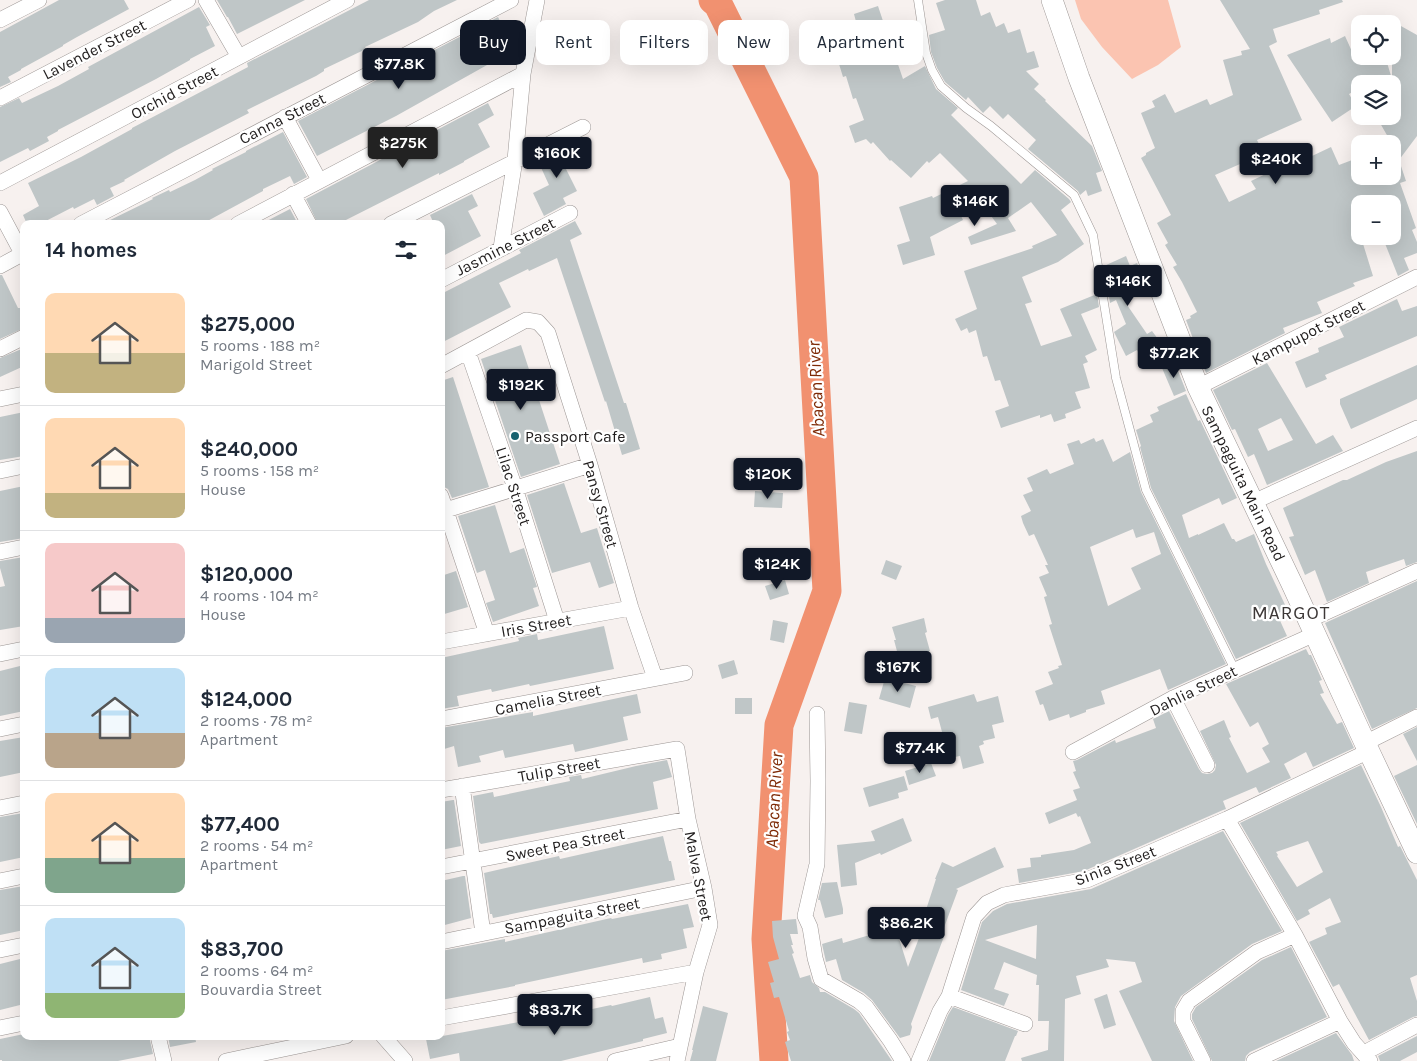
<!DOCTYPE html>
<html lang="en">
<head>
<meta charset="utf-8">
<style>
	body { margin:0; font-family:Karla,sans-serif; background:#f2f2f3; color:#1f2937; height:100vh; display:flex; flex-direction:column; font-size:19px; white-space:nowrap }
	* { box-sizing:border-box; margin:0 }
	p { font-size:16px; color:#747a83 }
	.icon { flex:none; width:28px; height:28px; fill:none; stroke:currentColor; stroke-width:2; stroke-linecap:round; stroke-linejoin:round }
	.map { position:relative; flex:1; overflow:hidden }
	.details { position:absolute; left:20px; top:220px; width:425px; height:820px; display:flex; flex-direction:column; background:#fff; border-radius:10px; box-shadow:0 5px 20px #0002 }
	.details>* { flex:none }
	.guide { position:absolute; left:460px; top:20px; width:475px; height:45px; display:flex; gap:10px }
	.controls { position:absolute; left:1351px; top:15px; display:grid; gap:10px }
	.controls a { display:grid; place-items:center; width:50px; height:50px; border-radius:10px; background:#fff; box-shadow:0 5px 20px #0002; font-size:25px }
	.price { position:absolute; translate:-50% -42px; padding:0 11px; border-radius:5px; background:#111827; color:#fff; font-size:16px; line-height:32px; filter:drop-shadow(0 1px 2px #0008) }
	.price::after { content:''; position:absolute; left:50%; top:30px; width:15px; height:11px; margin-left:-8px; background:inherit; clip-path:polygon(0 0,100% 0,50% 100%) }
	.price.on { background:#222; color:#fff }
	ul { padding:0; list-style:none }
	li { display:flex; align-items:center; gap:15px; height:125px; padding:0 25px }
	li+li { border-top:1px solid #e0e1e3 }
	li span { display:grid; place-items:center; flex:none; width:140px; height:100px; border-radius:10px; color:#555 }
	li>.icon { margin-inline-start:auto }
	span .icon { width:60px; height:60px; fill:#fffc; stroke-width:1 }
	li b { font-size:21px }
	h2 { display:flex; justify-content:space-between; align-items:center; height:60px; padding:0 25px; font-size:21px }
	.chip { padding:0 18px; border-radius:10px; background:#fff; box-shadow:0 5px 20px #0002; font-size:18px; line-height:45px }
	.chip.on { background:#111827; color:#fff }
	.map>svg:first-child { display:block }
</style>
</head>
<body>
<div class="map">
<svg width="1417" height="1061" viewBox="0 0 1417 1061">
	<rect width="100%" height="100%" fill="#f7f1ef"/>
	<path fill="#fbc4b1" d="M1075 0H1168L1181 47 1158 65 1132 79 1102 47 1081 19Z"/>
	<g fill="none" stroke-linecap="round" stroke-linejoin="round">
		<path stroke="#f19170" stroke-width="29" d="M713 0 718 4 804 177 827 591 779 725 766 939 774 1061"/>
	</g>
	<path fill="#bfc6c7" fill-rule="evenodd" d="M59 0H124L129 9 77 37 63 45V46L21 69V70L8 77 11 82 0 87V32Z
		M217 0H305L237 34 228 17H227Z
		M369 0H457L434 11 418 22 365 47 366 49 324 69V71L316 76 247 110 249 113 175 151 124 180 125 181 110 188 114 196 97 205 94 199 74 209 73 207 40 224H27L23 215 39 206 28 183 81 157 132 129V128L248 67 247 63Z
		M945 0H976L981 16 990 12 996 27 1004 23 1008 33 1020 29 1027 53 1034 51 1039 67 1026 71 1039 84 1034 89 1046 100 1045 101 1092 146 1102 171 1096 173 1102 191 1088 196 1086 190 1080 195 1078 191 1028 149 1036 140 1008 114 1003 119 990 106 983 113 968 97 966 100 945 82 937 68 931 52 929 35 945 30 936 3Z
		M1220 0H1342L1343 2 1319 10 1320 14 1273 29 1277 42 1269 46 1302 120 1257 140 1260 146 1244 153 1247 161 1215 175 1229 202 1256 189 1251 181 1293 161 1292 158 1309 150 1312 156 1331 147 1339 165 1360 157V176H1392V144L1376 116H1392V84H1360V88L1349 94 1356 106 1332 122 1287 55 1330 38 1331 43 1345 36 1354 56H1385L1392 79V21L1417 35V136L1399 160 1406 181 1400 183 1416 228 1412 230 1417 242V253L1404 258 1409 270 1398 276 1382 236H1392V204H1369L1368 199 1351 205 1373 276 1353 283 1355 286 1317 302 1322 313 1283 328 1285 333 1206 373 1186 320 1191 318 1190 316 1197 312 1182 282 1173 267 1177 265 1165 245 1168 243 1157 223 1171 215 1141 158 1146 155V153L1155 148 1141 113 1155 107 1152 101 1165 94 1175 113 1207 99 1210 105 1233 95 1223 60 1242 55 1241 51 1250 49Z
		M878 6 885 27 893 24 899 41 891 44 903 79 925 66 936 89 958 108 951 115 1021 184 1035 170 1069 199 1071 202 1061 210 1084 244 1058 262 1022 277 1032 302 1025 304 1041 346 1072 336 1060 309 1097 294 1099 307 1081 314 1097 350 1085 356 1088 362 1083 364 1090 388 1075 392 1081 408 1065 414 1066 418 1054 422 1051 414 1040 418V415L1001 428 995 411 1009 406 1000 380 995 381 987 356 983 357 976 330 969 333 967 328 961 331 955 319 977 309 964 271 1033 248 1032 246 1057 235 1031 202 1008 218 1016 231 971 245 968 237 997 224 980 201 959 212 963 220 930 237 935 255 903 265 897 245 910 241 899 207 932 196 933 198 968 181 940 153 929 163 927 161 911 178 891 160 890 161 873 142 871 144 866 139 855 143 849 126 864 120 856 98 853 99 846 76 843 77 839 64 865 56 854 14Z
		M199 7 210 25 206 27 215 46 190 59V60L156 79 58 130V131L47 137 49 141 30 151 28 148 0 162V107L19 98 22 103 58 86 89 69 88 67Z
		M498 17 503 27 485 36 496 60 396 116 317 156 298 121Z
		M488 103 494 115 478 124 490 147 464 161V162L439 175V173L338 224H318L306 199Z
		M283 132 307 177 294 184 290 176 263 189V191L202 224H102L153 199 152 198 169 190 170 192 195 180 213 170 212 169 246 152V151Z
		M574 143 582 159 565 167 577 191 563 198 566 204 544 216 533 193 549 185 538 161Z
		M472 194 478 206 468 211 481 236 441 257V224H434L430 215Z
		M290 209 298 224H261Z
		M575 221 582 234 570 240 624 403H626L640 449 622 455 606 401 605 402 557 258 529 271 528 269 499 283 511 307 441 343V294L521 253 519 250Z
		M1126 256 1130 266 1137 263 1142 275 1135 278 1141 291 1123 299 1147 334 1152 331 1161 343 1141 357 1137 350 1126 356 1114 332 1126 324 1116 300 1110 303 1108 290 1111 288 1105 272 1104 266Z
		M0 275H2L18 308H20L24 316V328L0 339Z
		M1397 299 1402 311 1417 306V336L1325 375 1327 379 1306 388 1295 362 1319 352 1318 348 1344 337 1339 327Z
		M521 345 560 464 521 477 481 359Z
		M24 348V366L0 377V358Z
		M1175 363 1186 391 1174 396 1162 368Z
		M1267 363 1316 444 1333 435 1343 451 1267 485 1254 454 1248 457 1235 429 1232 430 1213 390ZM1281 418 1293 440 1268 451 1258 429Z
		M1417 365V399L1351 429 1340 404V399Z
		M453 377 489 487 452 498 448 489 444 487 441 478V381Z
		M1186 394 1198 421 1200 420 1237 498 1222 505 1219 498 1182 515 1189 538 1198 534V535L1224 523 1232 539H1234L1236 542 1254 534 1266 564 1287 609 1277 614 1287 636 1236 659 1151 488 1140 447 1141 446 1136 430 1153 422 1150 415 1159 411 1157 407Z
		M24 412V456L0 460V417Z
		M1094 438 1096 442 1103 439 1113 462 1130 452 1141 492 1226 664 1168 690 1160 669 1101 691 1105 704 1086 710V712L1070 718 1069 714 1049 721 1043 704 1040 705 1035 691 1053 684 1048 672 1059 668 1058 666 1062 665 1049 625 1052 624 1044 597 1047 596 1039 577 1049 573 1045 565H1048L1034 534 1029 536 1023 523 1021 516 1031 511 1023 495 1033 491 1027 478 1047 469 1050 474 1074 464 1067 444 1079 440 1081 444ZM1133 529 1136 538 1154 532 1161 554 1131 568 1141 589 1108 606 1090 547Z
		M1417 451V562L1406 566 1404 559 1366 572 1369 583 1327 602 1315 570 1305 575 1289 537 1294 536 1283 508 1343 480H1347L1386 462Z
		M564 483 581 533 597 528 614 583 599 588 590 562 552 573 527 495Z
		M24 486V538L0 542V491Z
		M755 491 783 493 782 508 754 507Z
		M495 505 510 553 524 548 537 587 533 588 539 606 493 622 486 603 495 600 485 570 477 573 458 516Z
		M24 557V626L0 630V587L5 586 0 568V561Z
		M886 560 902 566 896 580 881 574Z
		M456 571 468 607 441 615V576Z
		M785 580 789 594 770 600 765 586Z
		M1417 581V708L1372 729 1325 623Z
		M924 618 927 632 925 633 930 651 912 656 911 652 898 655 894 640H896L892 627Z
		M773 620 788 623 784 643 770 640Z
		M604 626 614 669 530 686 529 684 492 692 491 689 457 696 459 706 441 709V658L519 641 518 638 537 634 538 640Z
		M1306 649 1309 655H1311L1322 680 1319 681 1324 693 1320 694 1337 724 1342 722 1354 748 1313 767 1306 752 1284 764 1291 778 1259 793 1256 787 1223 801 1226 809 1223 810 1084 871 1019 883 1017 869 1031 867 1030 858 1041 857V855L1074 850 1091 843 1080 816 1078 817 1076 813 1049 824 1045 813 1077 800 1073 790 1080 788 1073 772 1076 771 1073 761 1077 760 1115 740 1116 743 1156 728 1153 719 1169 711 1199 769 1202 773 1207 774 1212 773 1215 770 1216 765 1200 731 1224 720 1231 737 1229 738 1247 773 1270 762 1262 748 1269 744 1258 722 1250 727 1226 684Z
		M734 660 738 674 722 679 718 665Z
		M24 665V711L0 716V671Z
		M885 678 916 686 910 708 879 699Z
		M637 694 641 713 623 717 628 740 575 752 573 744 505 758 503 750 479 756 481 762 458 767 454 746 441 750V728L533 712V716Z
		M974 694 977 702 998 696 1004 722 992 725 995 738 983 741 984 744 979 746 984 763 963 769 960 756 949 758 938 717 931 719 928 707Z
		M735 698H752V714H735Z
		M849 702 867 705 862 734 844 731Z
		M1417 727V761L1403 734Z
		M24 737V772L0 777V741Z
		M667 760 672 777 653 782 658 809 481 844 479 842 473 796 493 792 494 797 570 781 569 777 581 775 582 779 636 766Z
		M931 763 936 776 909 785 905 771Z
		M1361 765 1381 807 1398 847 1400 846 1417 880V975L1410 978 1417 1001V1016L1413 1017 1369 1040 1339 984 1333 987 1309 942 1327 934 1325 928 1341 922 1330 898 1308 910 1310 914 1297 921 1240 823ZM1308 841 1323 872 1297 887 1277 856 1278 855 1276 852Z
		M1417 765V824L1394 776Z
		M904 776 908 790 898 793 899 798 869 807 863 788Z
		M453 800H454L461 846 441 850V802Z
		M24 813V857L0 862V817Z
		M903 818 912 841 881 855 880 853 855 863 857 885 841 887 837 845 875 841 871 831Z
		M1223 831 1282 931 1252 944 1181 996 1175 1007 1174 1021 1193 1061H1152L1119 991 1142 982 1135 962 1106 959 1109 967 1076 976 1081 994 1065 999 1064 1061H1022L1021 1058 1048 1050 1049 1021H1038L1039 985H1036L1037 975 1004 962 994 989 1009 994 1004 1006 961 990 982 922 993 911 1007 904 1091 889ZM1037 925 1036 959 985 940Z
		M663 836 669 861H671L675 880 493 918 492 914H490L484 873 559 856 560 859Z
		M995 847 1004 867 956 889 958 890 942 933 945 934 911 1024 912 1027 910 1035 900 1038 872 1000 864 993 842 980 836 959 826 962 822 944 842 938 843 943 873 934V935L882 932 883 936 897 932 908 967 927 917 924 916 936 879H935L942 862 953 867Z
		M463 876H465L471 918 441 926V881Z
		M837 882 843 909V914L825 918 820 900H818L822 883Z
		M24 886V930L0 935V890Z
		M688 904 694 927 683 929 687 948 661 954 662 959 643 963 642 958 515 985V986L441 1000V951L505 939V942L611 918 612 919Z
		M796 919 798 934H790L793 945H791L794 953 792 954 800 978 810 975 812 982 819 988 820 992H825L854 1009 859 1013 892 1061H791L785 1042 790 1040 787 1032 789 1031 779 997 774 998 770 983 774 982 768 962 779 959 773 937 772 921Z
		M1291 947 1327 1017 1250 1052 1246 1056 1245 1061H1212L1192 1019V1014L1196 1007 1262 960Z
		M24 958V1004L0 1010V964Z
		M1107 994 1116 1025 1104 1029 1094 999Z
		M650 997 655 1019 663 1017 667 1033 643 1039V1041L561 1061H460L459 1053 430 1059 426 1039 530 1020 531 1022 611 1005 612 1006Z
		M703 1006 728 1013 716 1061H690L693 1050H692Z
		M953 1007 1018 1031 1016 1036H1015L1005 1061H929L948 1015Z
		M1336 1033 1352 1055 1354 1061H1276Z
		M24 1034V1036H149L153 1054 118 1061H2V1060H0V1039Z
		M168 1036H195L196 1042 170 1047Z
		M1417 1036V1052L1400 1061H1380L1378 1056Z"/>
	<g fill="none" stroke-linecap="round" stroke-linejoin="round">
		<defs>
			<path id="lane" d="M918 0 926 53 932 70 941 86 966 108 991 126 1074 195 1093 235 1116 378 1146 490 1235 670"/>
			<path id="street" d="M206 0 239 57
				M0 20 39 0
				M0 98 188 0
				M285 117 319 180
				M0 183 347 0
				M293 194 309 224
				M0 212 24 257
				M81 224 511 0
				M238 224 523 74
				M391 224 583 127
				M501 248 515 160 523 74 537 0
				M0 266 24 253
				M441 280 570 213
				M0 349 24 337
				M468 352 515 488 557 621
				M441 366 526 320 538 322 548 333 590 465 631 608 655 678
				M1198 387 1417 277
				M0 399 24 394
				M0 471 24 466
				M441 496 487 634
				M1253 502 1417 428
				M446 510 590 465
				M0 552 24 547
				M1309 620 1417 571
				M441 642 631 608
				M0 654 24 649
				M1173 698 1207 765
				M817 714 818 781 817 864 805 916 810 927 815 958 821 979 859 1001 866 1007 890 1040 903 1061
				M441 719 685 673
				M0 729 24 724
				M1365 743 1417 717
				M1073 752 1173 698 1315 634
				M462 786 483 933
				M441 790 677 749 688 819 704 888 710 925 696 972 677 1061
				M0 808 24 803
				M1227 819 1295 935 1340 1021 1354 1043 1370 1061
				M441 867 688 819
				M0 881 24 876
				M441 942 704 888
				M0 950 24 945
				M949 996 1025 1024
				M441 1018 696 972
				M0 1028 24 1023
				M158 1036 164 1061
				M383 1036 405 1061
				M1364 1053 1417 1025
				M226 1061 346 1036
				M615 1061 680 1046
				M919 1061 940 1011 949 996 974 917 987 903 1004 895 1087 880 1227 819 1369 751
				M1203 1061 1183 1021V1011L1189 1001 1257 952 1295 935
				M1254 1061 1340 1021"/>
			<path id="secondary" d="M1052 0 1079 78 1198 387 1292 584 1365 743 1417 853"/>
		</defs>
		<use href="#lane" stroke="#9c9694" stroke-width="9"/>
		<use href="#street" stroke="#9c9694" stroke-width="16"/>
		<use href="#secondary" stroke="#9c9694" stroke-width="22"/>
		<use href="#lane" stroke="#fff" stroke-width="8"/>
		<use href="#street" stroke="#fff" stroke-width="15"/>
		<use href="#secondary" stroke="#fff" stroke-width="21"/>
	</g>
	<circle fill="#17616f" stroke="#fff" stroke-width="2" cx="515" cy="436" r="5"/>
	<g text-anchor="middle" stroke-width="4.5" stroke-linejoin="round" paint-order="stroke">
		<g font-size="16" fill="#201d1d" stroke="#fff">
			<text transform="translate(94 49) rotate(-27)" y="6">Lavender Street</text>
			<text transform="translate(174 92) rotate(-28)" y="6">Orchid Street</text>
			<text transform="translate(282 118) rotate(-27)" y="6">Canna Street</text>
			<text transform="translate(505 246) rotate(-27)" y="6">Jasmine Street</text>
			<text transform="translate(1308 332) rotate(-27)" y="6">Kampupot Street</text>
			<text transform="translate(1244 483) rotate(64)" y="6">Sampaguita Main Road</text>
			<text transform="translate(514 486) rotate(72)" y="6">Lilac Street</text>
			<text transform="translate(601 504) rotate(74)" y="6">Pansy Street</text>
			<text transform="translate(536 625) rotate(-10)" y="6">Iris Street</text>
			<text transform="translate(1193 690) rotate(-26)" y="6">Dahlia Street</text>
			<text transform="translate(548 699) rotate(-11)" y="6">Camelia Street</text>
			<text transform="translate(559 769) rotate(-10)" y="6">Tulip Street</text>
			<text transform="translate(565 844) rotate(-11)" y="6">Sweet Pea Street</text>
			<text transform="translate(1115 865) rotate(-21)" y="6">Sinia Street</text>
			<text transform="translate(699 876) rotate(79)" y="6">Malva Street</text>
			<text transform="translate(572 915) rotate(-11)" y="6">Sampaguita Street</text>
		</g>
		<g font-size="16" fill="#201d1d" stroke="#fff" text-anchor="start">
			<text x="525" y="442">Passport Cafe</text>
		</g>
		<g font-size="18" font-style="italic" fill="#7e2a06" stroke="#fff">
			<text transform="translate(816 389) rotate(-93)" y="6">Abacan River</text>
			<text transform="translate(774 800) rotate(-87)" y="6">Abacan River</text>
		</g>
		<g font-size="19" letter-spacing="1" fill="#3d3837" stroke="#fff">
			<text x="1291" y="619">MARGOT</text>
		</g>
	</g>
</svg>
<div class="controls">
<a><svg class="icon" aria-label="locate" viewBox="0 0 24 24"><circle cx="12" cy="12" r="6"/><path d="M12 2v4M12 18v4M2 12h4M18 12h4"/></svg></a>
<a><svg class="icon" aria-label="layers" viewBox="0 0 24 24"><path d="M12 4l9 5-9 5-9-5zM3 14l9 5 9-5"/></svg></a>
<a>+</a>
<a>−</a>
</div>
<b class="price" style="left:399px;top:90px">$77.8K</b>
<b class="price on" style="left:403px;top:169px">$275K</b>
<b class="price" style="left:557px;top:179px">$160K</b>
<b class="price" style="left:1276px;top:185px">$240K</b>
<b class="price" style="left:975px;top:227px">$146K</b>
<b class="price" style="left:1128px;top:307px">$146K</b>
<b class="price" style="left:1174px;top:379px">$77.2K</b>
<b class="price" style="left:521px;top:411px">$192K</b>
<b class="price" style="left:768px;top:500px">$120K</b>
<b class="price" style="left:777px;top:590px">$124K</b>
<b class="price" style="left:898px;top:693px">$167K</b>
<b class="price" style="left:920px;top:774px">$77.4K</b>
<b class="price" style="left:906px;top:949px">$86.2K</b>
<b class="price" style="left:555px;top:1036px">$83.7K</b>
<div class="guide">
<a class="chip on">Buy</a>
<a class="chip">Rent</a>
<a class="chip">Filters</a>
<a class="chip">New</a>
<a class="chip">Apartment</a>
</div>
<section class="details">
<h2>14 homes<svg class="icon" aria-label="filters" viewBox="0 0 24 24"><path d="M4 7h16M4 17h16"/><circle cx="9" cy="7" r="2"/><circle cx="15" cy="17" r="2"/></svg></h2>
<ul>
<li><span style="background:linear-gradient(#ffd9b3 60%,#c2b280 0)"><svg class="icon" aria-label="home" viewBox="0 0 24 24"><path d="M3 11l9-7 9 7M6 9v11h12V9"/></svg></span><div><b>$275,000</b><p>5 rooms · 188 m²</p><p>Marigold Street</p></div></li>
<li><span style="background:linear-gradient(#ffd9b3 75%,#c2b280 0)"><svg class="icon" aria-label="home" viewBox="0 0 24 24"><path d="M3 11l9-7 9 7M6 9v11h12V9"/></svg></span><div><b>$240,000</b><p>5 rooms · 158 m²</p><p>House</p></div></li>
<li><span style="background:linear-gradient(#f6c9c9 75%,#9aa5b1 0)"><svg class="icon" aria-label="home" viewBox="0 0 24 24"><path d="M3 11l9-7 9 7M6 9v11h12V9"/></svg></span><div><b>$120,000</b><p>4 rooms · 104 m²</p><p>House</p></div></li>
<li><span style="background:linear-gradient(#bfe0f5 65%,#b9a48a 0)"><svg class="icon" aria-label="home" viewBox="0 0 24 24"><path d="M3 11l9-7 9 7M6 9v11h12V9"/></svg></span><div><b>$124,000</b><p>2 rooms · 78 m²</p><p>Apartment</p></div></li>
<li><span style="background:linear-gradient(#ffd9b3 65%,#7fa58c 0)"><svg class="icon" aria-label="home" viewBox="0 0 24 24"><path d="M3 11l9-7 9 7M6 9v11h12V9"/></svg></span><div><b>$77,400</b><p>2 rooms · 54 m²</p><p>Apartment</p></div></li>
<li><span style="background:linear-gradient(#bfe0f5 75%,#8fb573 0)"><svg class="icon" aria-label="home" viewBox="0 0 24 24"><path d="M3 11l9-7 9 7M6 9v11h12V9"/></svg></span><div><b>$83,700</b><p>2 rooms · 64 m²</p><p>Bouvardia Street</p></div></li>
</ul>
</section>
</div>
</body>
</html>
